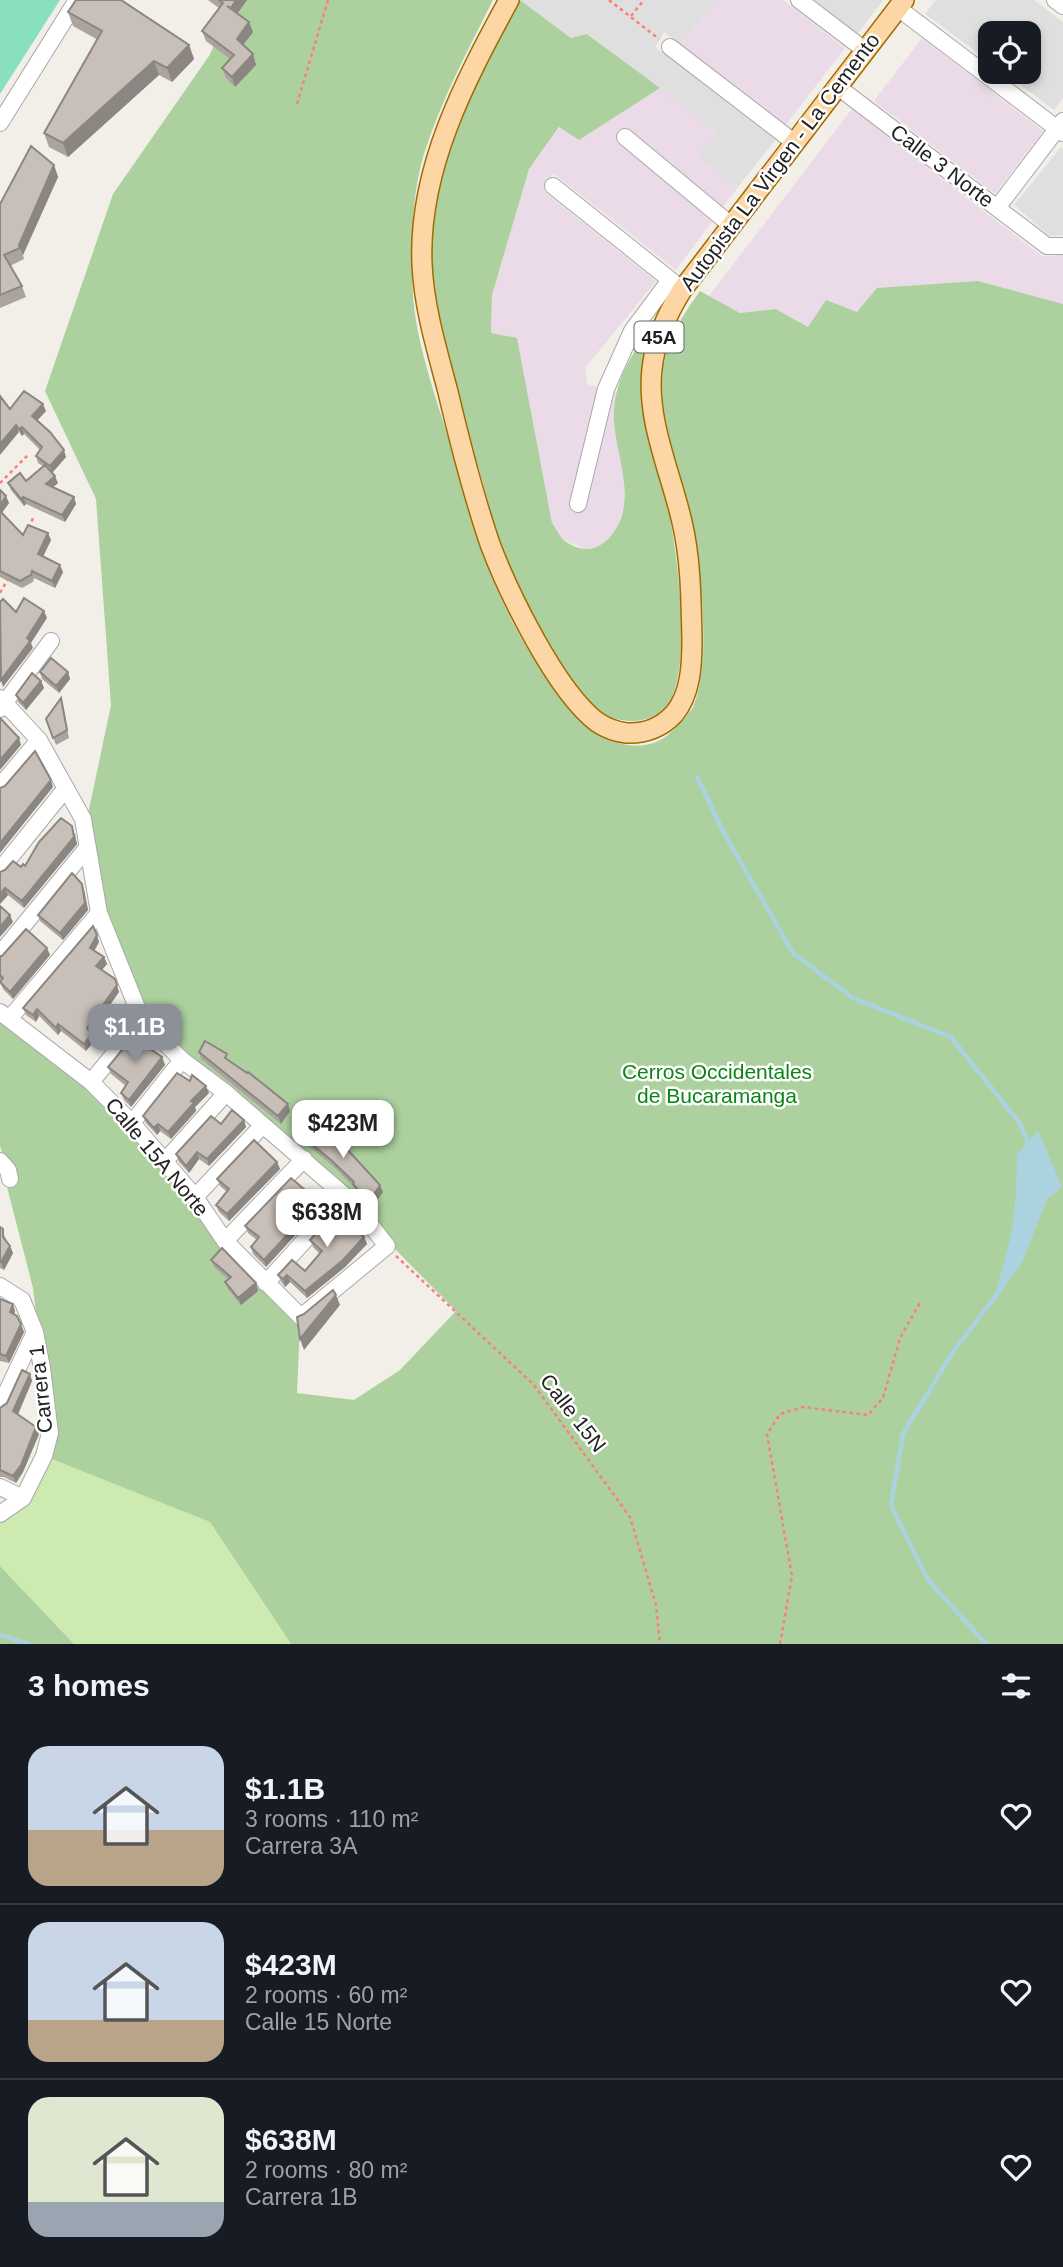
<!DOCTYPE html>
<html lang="en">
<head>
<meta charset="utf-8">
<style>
	body { margin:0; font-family:Helvetica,sans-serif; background:#20242c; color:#f1f3f6; height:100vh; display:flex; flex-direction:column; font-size:26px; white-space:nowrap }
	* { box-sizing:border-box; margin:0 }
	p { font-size:23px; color:#9ea1a6 }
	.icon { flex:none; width:38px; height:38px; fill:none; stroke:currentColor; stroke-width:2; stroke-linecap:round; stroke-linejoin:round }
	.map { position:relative; height:1644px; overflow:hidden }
	.drawer { display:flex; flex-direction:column; background:#171b24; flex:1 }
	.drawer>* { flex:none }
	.buttons { position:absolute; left:978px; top:21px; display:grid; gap:14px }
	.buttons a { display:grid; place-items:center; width:63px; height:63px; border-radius:14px; background:#171b24; box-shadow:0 4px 10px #0003; font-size:35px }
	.price { position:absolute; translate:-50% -60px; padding:0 16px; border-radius:14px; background:#fff; color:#222; font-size:23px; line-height:46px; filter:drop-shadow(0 2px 4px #0008) }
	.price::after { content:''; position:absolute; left:50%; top:42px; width:21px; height:16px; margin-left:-10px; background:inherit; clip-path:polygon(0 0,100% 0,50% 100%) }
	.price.selected { background:#8c9099; color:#fff }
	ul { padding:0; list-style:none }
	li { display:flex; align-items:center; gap:21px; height:175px; padding:0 28px }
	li+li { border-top:2px solid #363941 }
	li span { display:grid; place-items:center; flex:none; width:196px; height:140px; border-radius:21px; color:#555 }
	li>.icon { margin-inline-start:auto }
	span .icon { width:84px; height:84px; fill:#fffc; stroke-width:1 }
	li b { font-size:30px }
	h2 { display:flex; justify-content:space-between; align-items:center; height:84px; padding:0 28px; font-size:30px }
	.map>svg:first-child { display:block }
</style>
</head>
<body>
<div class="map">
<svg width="1063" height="1644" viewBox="0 0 1063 1644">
	<rect width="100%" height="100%" fill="#f2efe9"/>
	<path fill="#e0dfdf" d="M520 0H716L681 45 664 32 655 47 776 139 738 187 698 158 716 131 588 34 571 38Z
		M809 0H883L855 37Z
		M936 0H1034L1063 22V98L1054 110 1003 72H1029V33H990V62L925 14Z
		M1061 147 1063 150V235L1050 236 1014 205Z"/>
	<path fill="#ebdbe8" d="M716 0H783L845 48 785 126 681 45Z
		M922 38 1043 131 995 194 874 101Z
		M660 88 717 131 698 158 738 187 676 270 553 173 545 192 656 281 585 368 587 384 618 392 614 410 624 470V506L616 530 604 545 586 549 564 540 552 523 517 339 491 333 492 295 529 169 560 127 579 140Z
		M852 109 1042 256 1063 255V304L978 281 808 327 776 309 740 313 709 296Z"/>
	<path fill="#cdebb0" d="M44 1456 210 1522 291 1644H74L0 1566V1514Z"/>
	<path fill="#add19e" d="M236 0H493C468 50 441 100 424 154 411 196 411 250 413 294 415 338 435 395 448 437 470 510 488 586 529 651 537 664 547 676 556 689 574 714 595 741 628 745 644 747 659 744 671 732 678 725 688 716 693 707 714 660 699 544 685 494 675 453 658 412 663 369 667 339 683 315 700 291L740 313 776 309 808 327 826 300 857 312 877 288 978 281 1063 304V1644H291L210 1522 44 1456 50 1433 33 1288 7 1187 11 1179 0 1146V1018L88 1087 129 1128 300 1325 297 1393 354 1400 400 1370 456 1311 390 1244 147 1023 103 913 87 819 111 705 96 499 45 391 113 194 209 56Z
		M520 0 571 38 587 34 660 88 579 140 559 127 529 169 492 295 491 333 517 338 552 523C556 528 560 537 565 541 595 563 620 535 624 505 628 472 612 441 614 409 617 376 633 353 651 327 645 353 638 380 642 406 645 438 660 470 667 502 677 550 691 652 672 697 665 714 650 720 633 721 623 721 612 719 603 713 571 690 525 601 508 563 495 533 488 499 479 469 459 403 427 322 428 253 429 168 481 73 520 0Z
		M0 1566 74 1644H0Z"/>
	<path fill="#88e0be" d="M0 0H60L0 94Z"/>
	<path fill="#aad3df" d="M1038 1130 1062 1187 1047 1199 1022 1263 994 1299 1010 1240 1016 1195 1017 1155Z"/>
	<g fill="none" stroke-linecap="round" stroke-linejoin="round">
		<path stroke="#aad3df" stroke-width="4.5" d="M697 777 724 833 793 953 853 998 951 1037 1019 1122 1030 1147
			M0 1635 29 1644
			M986 1644 928 1580 891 1505 903 1434 953 1352 1004 1285"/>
		<defs>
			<path id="minor" d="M799 0 866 51
				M1055 0 1063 6
				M898 8 1063 133
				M670 47 795 143
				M838 87 1047 246H1063
				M0 123 77 0
				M625 137 732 226
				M553 186 678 286
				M997 208 1063 121
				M578 504 606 389 632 331 670 280
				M0 698 39 740 83 819 99 913 142 1020 182 1060 226 1093 353 1203 387 1246 301 1317 225 1241 195 1197 132 1123 91 1082 0 1012
				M0 709 51 641
				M0 786 39 740
				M0 870 66 788
				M0 954 87 848
				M10 1018 99 913
				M91 1082 142 1020
				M132 1123 182 1060
				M0 1161 8 1170 10 1179
				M165 1161 226 1093
				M195 1197 263 1125
				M225 1241 304 1159
				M266 1283 345 1196
				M0 1286 22 1300 35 1332 42 1368 50 1433 44 1456 23 1498 0 1514
				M0 1406 35 1332
				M0 1487 23 1498"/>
			<path id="major" d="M509 0C465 81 418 169 422 264 424 308 437 350 448 392 460 443 473 494 490 544 508 592 556 691 597 722 606 728 617 732 627 733 645 734 662 727 674 714 691 694 692 664 692 639 691 600 691 560 682 522 671 473 646 420 652 369 655 340 667 314 682 290L904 0"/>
		</defs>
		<use href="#minor" stroke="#a9a9a9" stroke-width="18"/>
		<use href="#major" stroke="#a06b00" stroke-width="22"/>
		<path stroke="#fa8072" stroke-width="2.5" stroke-dasharray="3.5 3.5" stroke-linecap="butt" d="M609 0 659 39
			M631 16 644 0
			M297 104 328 0
			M0 483 29 454
			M29 528 33 518
			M0 593 8 579
			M396 1256 534 1385 630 1517 656 1605 660 1644
			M780 1644 792 1576 767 1434 780 1414 803 1407 868 1415 883 1398 900 1338 921 1301"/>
		<use href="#minor" stroke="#fff" stroke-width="16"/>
		<use href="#major" stroke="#fcd6a4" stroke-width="19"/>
	</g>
	<path fill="#aba49e" d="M208 0H247L238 13 249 22 253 32 243 45 253 54 256 65 235 87 226 78 222 68 230 59 206 41 202 31 219 8Z
		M68 12 189 45 194 59 172 82 159 75 68 157 49 147 44 133 98 40 73 26Z
		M54 165 58 177 23 255 24 259 10 266 22 286 26 297 0 308V204Z
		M10 409 46 411 37 420 66 457 52 473 58 483 53 487 74 497 76 504 65 522 26 504 24 506 11 490 8 483 26 481 43 466 38 463 36 456 40 450 24 434 22 436 19 432Z
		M0 490 9 503 2 513 23 535 51 540 43 556 63 572 55 588 34 578 33 582 22 588 0 577Z
		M40 672H68L70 679 59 693 42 679Z
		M41 681 44 688 26 710 18 702 16 695Z
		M63 705 69 738 56 745 46 719Z
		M75 833 77 844 24 908 8 895 0 904V872L25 866Z
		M84 890 88 910 63 940 40 921 38 915Z
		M99 942 94 951 104 957 107 964 102 970 119 992 91 1032 95 1040 86 1051 61 1031 58 1035 39 1016 36 1022 26 1015 23 1008Z
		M50 955 13 999 3 989 0 982 1 980 0 979V956Z
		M145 1034 148 1041 145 1046 162 1057 165 1065 131 1107 124 1100 121 1093 126 1086 111 1074 108 1067Z
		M199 1052 230 1061 290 1111 281 1124 201 1059Z
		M209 1093 195 1107 196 1111 171 1139 160 1131 157 1135 146 1123 143 1116Z
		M244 1120 246 1127 209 1166 199 1159 189 1173 179 1162 176 1154 221 1124Z
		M302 1136 383 1192 373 1206 371 1204 369 1207 355 1191 354 1187 334 1167 305 1143Z
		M277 1162 280 1169 229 1221 219 1212 216 1205 227 1192 220 1186 217 1179Z
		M318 1201 320 1208 266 1267 253 1254 251 1247 257 1240 248 1233 245 1226Z
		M357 1225 355 1227 364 1237 367 1244 345 1267 307 1298 290 1282 285 1287 281 1282 278 1275 305 1271 320 1254 313 1247 310 1240Z
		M0 1227 13 1253 4 1270 0 1268Z
		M211 1260 256 1283 258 1291 241 1305 228 1289 225 1282 228 1279 214 1267Z
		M0 1299 15 1311 14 1314 24 1332 9 1363 0 1361Z
		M30 1374 32 1381 18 1414 39 1434 23 1472 16 1483 4 1477H0V1408L7 1403Z"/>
	<path fill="#8b8681" d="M236 0H247L234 18 231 8Z
		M249 22 253 32 240 49 237 39Z
		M189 45 194 59 172 82 167 68Z
		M253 54 256 65 235 87 232 77Z
		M154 61 159 75 68 157 63 143Z
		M54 165 58 177 23 255 19 245Z
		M43 404 46 411 35 423 32 416Z
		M16 425 19 432 0 455V444Z
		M22 427 24 434 22 436 19 429Z
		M64 450 66 457 52 473 50 466Z
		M55 476 58 483 49 491 46 484Z
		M6 496 9 503 0 515V505Z
		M23 497 26 504 24 506 21 499Z
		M74 497 76 504 65 522 62 515Z
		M48 533 51 540 41 561 38 554Z
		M60 565 63 572 55 588 52 581Z
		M44 611 47 618 31 643 33 648 3 687 1 680Z
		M68 672 70 679 59 693 56 686Z
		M41 681 44 688 26 710 23 703Z
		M19 738 21 745 0 770V760Z
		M51 780 53 787 0 853V843Z
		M72 826 77 844 24 908 22 901Z
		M82 884 84 890 88 910 63 940 60 933Z
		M5 888 8 895 0 904V894Z
		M10 915 13 922 0 937V927Z
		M97 935 99 942 92 955 90 948Z
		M47 948 50 955 13 999 10 992Z
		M104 957 107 964 99 973 96 966Z
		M117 985 119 992 89 1035 87 1028Z
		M37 1009 39 1016 36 1022 33 1015Z
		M58 1024 61 1031 58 1035 56 1028Z
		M93 1033 95 1040 86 1051 84 1044Z
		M145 1034 148 1041 143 1049 140 1042Z
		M162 1057 165 1065 131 1107 129 1100Z
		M206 1086 209 1093 195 1107 196 1111 171 1139 168 1132 191 1101Z
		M288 1104 290 1111 281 1124 278 1116Z
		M244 1120 246 1127 209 1166 207 1159Z
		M158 1124 160 1131 157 1135 154 1128Z
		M197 1152 199 1159 189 1173 186 1166Z
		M277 1162 280 1169 229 1221 227 1214Z
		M380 1185 383 1192 373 1206 371 1199Z
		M369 1197 371 1204 369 1207 367 1200Z
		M318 1201 320 1208 266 1267 264 1260Z
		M354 1218 357 1225 353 1230 351 1223Z
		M364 1237 367 1244 345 1267 307 1298 305 1291Z
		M10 1246 13 1253 4 1270 1 1262Z
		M287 1275 290 1282 285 1287 283 1279Z
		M256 1283 258 1291 241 1305 238 1298Z
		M336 1295 340 1305 304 1350 300 1339Z
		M13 1304 15 1311 13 1320 10 1312Z
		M21 1324 24 1332 9 1363 6 1356Z
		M30 1374 32 1381 16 1419 13 1411Z
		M36 1427 39 1434 23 1472 16 1483 13 1476Z"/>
	<path fill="#c7bfb8" stroke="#8b8681" stroke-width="2" d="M76 0H121L189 45 167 68 154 61 63 143 44 133 102 31 68 12Z
		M219 0H236L231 8 227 6 249 22 237 39 253 54 232 77 222 68 234 55 202 31 223 3Z
		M31 146 54 165 19 245 20 248 4 255 22 286 0 295V204Z
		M24 391 43 404 32 416 50 432 64 450 50 466 36 456 42 447 22 427 19 429 16 425 0 444V396L10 409Z
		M45 465 55 476 46 484 74 497 62 515 23 497 21 499 8 483 20 473 26 481Z
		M0 490 6 496 0 505Z
		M0 511 23 535 28 525 48 533 38 554 60 565 52 581 32 571 31 575 20 581 0 571Z
		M24 598 44 611 27 638 30 641 1 680 0 602 3 599 16 612Z
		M51 658 68 672 56 686 40 672Z
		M32 673 41 681 23 703 16 695Z
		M61 698 67 730 53 738 46 719Z
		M0 718 19 738 0 760Z
		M35 751 51 780 0 843V788L5 786Z
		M61 818 72 826 74 837 22 901 5 888 0 894V872L5 870 13 861 21 867 23 864 25 866 39 842Z
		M72 873 82 884 85 903 60 933 38 915Z
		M0 906 10 915 0 927Z
		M93 926 97 935 90 948 104 957 96 966 115 979 117 985 87 1028 93 1033 84 1044 58 1024 56 1028 37 1009 33 1015 23 1008Z
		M26 929 47 948 10 992 0 982 3 978 0 975V956H2Z
		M140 1028 145 1034 140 1042 162 1057 129 1100 121 1093 128 1082 108 1067Z
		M205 1041 227 1054 225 1058 247 1073 248 1072 288 1104 278 1116 199 1052Z
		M177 1073 190 1081 192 1075 206 1086 191 1101 194 1103 168 1132 158 1124 154 1128 143 1116Z
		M232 1110 244 1120 207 1159 197 1152 186 1166 176 1154 211 1116 221 1124Z
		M312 1123 346 1148 380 1185 371 1199 369 1197 367 1200 353 1184 354 1182 331 1160 302 1136Z
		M254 1140 277 1162 227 1214 216 1205 229 1189 217 1179Z
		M291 1178 318 1201 264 1260 251 1247 259 1237 245 1226Z
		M343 1204 354 1218 351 1223 364 1237 343 1260 305 1291 287 1275 283 1279 278 1275 292 1260 305 1271 322 1251 310 1240Z
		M0 1227 3 1229V1237L10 1246 1 1262H0Z
		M222 1248 256 1283 238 1298 225 1282 231 1277 211 1260Z
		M333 1290 336 1295 300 1339 297 1317 304 1314Z
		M0 1299 13 1304 10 1312 17 1316 21 1324 6 1356 0 1354Z
		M22 1370 30 1374 13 1411 36 1427 21 1465 13 1476 0 1470V1408L7 1403Z"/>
	<g text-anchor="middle" stroke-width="5" stroke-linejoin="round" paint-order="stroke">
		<rect fill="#fff" stroke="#646464" stroke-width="2" x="634.5" y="321.5" width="49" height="31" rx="5"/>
		<g font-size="19" font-weight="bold" fill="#222">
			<text x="659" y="344">45A</text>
		</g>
		<g font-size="21" fill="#222" stroke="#fff">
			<text transform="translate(780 162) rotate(-53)" y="7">Autopista La Virgen - La Cemento</text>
			<text transform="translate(942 166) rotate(37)" y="7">Calle 3 Norte</text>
			<text transform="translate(157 1157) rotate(50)" y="7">Calle 15A Norte</text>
			<text transform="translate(41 1389) rotate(-96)" y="7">Carrera 1</text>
			<text transform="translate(573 1413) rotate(52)" y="7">Calle 15N</text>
		</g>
		<g font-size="21" fill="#0c8416" stroke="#fff">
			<text x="717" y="1079">Cerros Occidentales<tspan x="717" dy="24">de Bucaramanga</tspan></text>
		</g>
	</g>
</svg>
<div class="buttons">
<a><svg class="icon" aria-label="locate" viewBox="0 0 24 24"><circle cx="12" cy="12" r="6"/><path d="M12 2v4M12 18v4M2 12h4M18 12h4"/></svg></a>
</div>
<b class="price selected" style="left:135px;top:1064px">$1.1B</b>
<b class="price" style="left:343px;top:1160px">$423M</b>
<b class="price" style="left:327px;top:1249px">$638M</b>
</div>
<section class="drawer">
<h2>3 homes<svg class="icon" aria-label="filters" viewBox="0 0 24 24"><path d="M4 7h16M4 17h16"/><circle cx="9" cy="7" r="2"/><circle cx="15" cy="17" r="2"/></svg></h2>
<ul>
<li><span style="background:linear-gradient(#c9d6e8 60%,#b9a48a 0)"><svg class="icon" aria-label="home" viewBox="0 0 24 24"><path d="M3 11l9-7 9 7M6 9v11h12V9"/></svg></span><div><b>$1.1B</b><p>3 rooms · 110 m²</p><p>Carrera 3A</p></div><svg class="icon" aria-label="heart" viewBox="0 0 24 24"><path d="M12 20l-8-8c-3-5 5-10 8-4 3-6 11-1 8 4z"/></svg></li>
<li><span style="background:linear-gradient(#c9d6e8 70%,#b9a48a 0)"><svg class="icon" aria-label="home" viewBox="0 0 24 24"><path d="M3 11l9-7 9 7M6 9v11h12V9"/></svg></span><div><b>$423M</b><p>2 rooms · 60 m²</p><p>Calle 15 Norte</p></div><svg class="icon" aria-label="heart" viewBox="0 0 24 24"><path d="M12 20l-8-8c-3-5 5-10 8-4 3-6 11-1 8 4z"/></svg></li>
<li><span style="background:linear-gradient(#dfe7d0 75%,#9aa5b1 0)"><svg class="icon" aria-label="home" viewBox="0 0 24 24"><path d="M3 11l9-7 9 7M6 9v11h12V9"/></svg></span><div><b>$638M</b><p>2 rooms · 80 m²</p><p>Carrera 1B</p></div><svg class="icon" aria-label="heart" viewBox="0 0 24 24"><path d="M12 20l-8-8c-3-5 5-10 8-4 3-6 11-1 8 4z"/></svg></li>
</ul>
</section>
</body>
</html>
